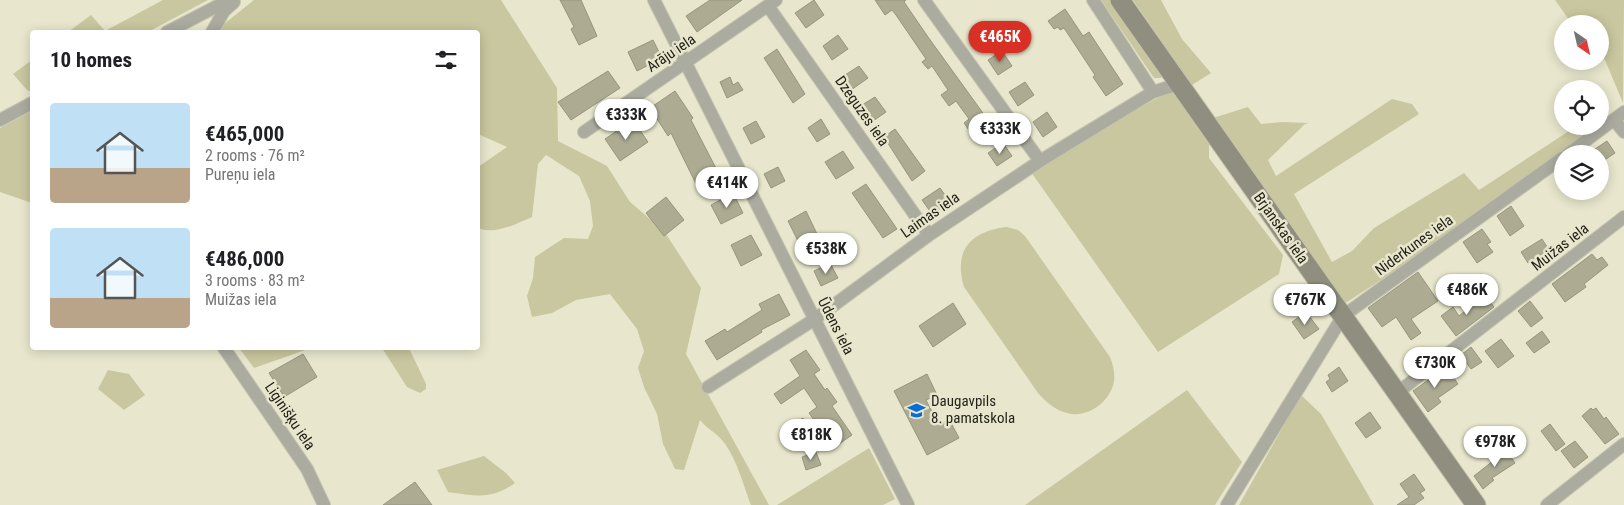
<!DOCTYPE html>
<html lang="en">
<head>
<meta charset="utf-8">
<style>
	body { margin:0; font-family:"Roboto Condensed",sans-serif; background:#f6f6f6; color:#202124; height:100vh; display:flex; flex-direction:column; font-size:19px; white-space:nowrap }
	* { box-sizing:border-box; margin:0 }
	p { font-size:16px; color:#757577 }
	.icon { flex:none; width:28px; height:28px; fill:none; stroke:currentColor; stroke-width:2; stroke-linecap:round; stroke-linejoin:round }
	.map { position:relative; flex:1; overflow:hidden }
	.details { position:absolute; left:30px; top:30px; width:450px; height:320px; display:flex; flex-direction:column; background:#fff; border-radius:5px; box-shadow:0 2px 12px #0003 }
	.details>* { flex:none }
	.needle { width:32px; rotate:146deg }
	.fabs { position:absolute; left:1554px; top:15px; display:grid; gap:10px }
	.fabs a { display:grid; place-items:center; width:55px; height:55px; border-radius:50%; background:#fff; box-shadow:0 2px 12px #0003; font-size:25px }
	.price { position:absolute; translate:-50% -42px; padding:0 11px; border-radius:18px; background:#fff; color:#222; font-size:16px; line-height:32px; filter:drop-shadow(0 1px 2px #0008) }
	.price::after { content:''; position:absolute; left:50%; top:30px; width:15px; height:11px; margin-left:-8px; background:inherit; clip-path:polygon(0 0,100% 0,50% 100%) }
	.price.current { background:#d93025; color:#fff }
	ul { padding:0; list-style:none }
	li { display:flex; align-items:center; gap:15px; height:125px; padding:0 20px }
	li span { display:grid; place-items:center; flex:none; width:140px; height:100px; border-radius:5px; color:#555 }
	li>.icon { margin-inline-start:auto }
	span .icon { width:60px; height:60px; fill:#fffc; stroke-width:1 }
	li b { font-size:21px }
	h2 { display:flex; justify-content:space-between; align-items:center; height:60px; padding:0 20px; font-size:21px }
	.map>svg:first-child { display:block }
</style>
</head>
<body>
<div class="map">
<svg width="1624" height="505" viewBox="0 0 1624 505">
	<rect width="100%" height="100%" fill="#e8e7cd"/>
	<path fill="#c8c79f" d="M163 0H208L148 32H68L91 15 105 31Z
		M254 0H501L557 88 558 141 607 166 630 202 664 231 701 288 686 354 769 505H751C743 484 736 456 721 439 715 432 706 428 700 420L684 470 675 469 663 444 657 414 644 387 638 368 644 351 637 329 610 294 576 300 552 313 532 317 527 296 533 278 535 257 564 238 588 239 593 226 590 201 579 176 546 155 538 164 532 217C516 224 495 235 478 228V167L507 147 478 134V32H219L224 24Z
		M1101 0H1112L1164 73 1161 78H1154Z
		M1133 0H1161L1182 39 1211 73 1192 85Z
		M1555 0H1624L1623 103 1605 60 1600 55V24H1572Z
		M32 60V92L27 90 13 74Z
		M1175 89 1209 138V158L1283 255 1279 274 1158 352 1031 172 1135 110Z
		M1392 99 1412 104 1419 114 1294 194 1332 262 1352 251 1374 228 1464 173 1479 190 1575 127 1581 131 1583 148 1344 304 1213 118 1248 107 1261 124 1282 122 1309 123 1305 124 1268 160 1276 176Z
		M32 111V203L0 192V128Z
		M1007 227 1018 230 1025 236 1110 357C1113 365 1115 372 1114 381 1111 401 1088 419 1067 413 1055 410 1046 402 1038 393L964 287C953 250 971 231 1007 227Z
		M239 348H311L254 368Z
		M382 348H409L426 384V389L420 393 407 387Z
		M108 370 129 374 145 395 124 410 98 389Z
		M1187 390 1242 462 1215 505H1025Z
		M1301 395 1321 414 1374 505H1239Z
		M869 448 895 499 883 505H777Z
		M484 456 506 473 515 483C491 500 477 496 448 492L437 470Z"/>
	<path fill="#adac93" stroke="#96957d" d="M560 0H581L597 36 579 45 571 29 574 27Z
		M710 0H742L697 32 686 16Z
		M814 0 824 15 806 28 795 13Z
		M875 0H906L904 2 928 37 993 127 980 135 978 132 973 136 964 123 969 119 956 101 949 106 941 95 948 90 932 66 928 69 922 62 926 59 896 15 892 10 885 15Z
		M1065 9 1083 36 1089 32 1123 84 1106 96 1093 77 1095 75 1064 28 1060 30 1058 27 1054 29 1048 21Z
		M838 35 848 49 832 60 823 46Z
		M653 40 662 58 637 71 628 52Z
		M777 49 805 94 793 103 764 58Z
		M1002 51 1012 66 998 75 988 60Z
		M859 66 868 78 851 90 842 77Z
		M608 71 620 88 571 120 558 102Z
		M730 77 733 85 738 82 743 90 727 98 720 82Z
		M1025 82 1034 95 1018 106 1009 92Z
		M675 91 693 118 691 120 720 176 698 188 671 133 668 136 650 108Z
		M875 97 886 112 873 121 862 105Z
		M1047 112 1057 127 1043 137 1033 122Z
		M821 119 830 134 817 142 808 128Z
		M633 120 648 142 620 161 605 139Z
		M756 121 765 137 751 144 743 128Z
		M895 129 925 171 912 181 884 137Z
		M1607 141 1615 153 1603 161 1595 149Z
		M1003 143 1012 156 997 166 988 153Z
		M843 151 854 168 836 179 825 162Z
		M778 167 785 181 771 188 764 174Z
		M866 184 897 229 883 238 852 193Z
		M940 188 950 202 932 214 922 200Z
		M733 193 743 213 721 224 711 205Z
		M666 197 684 220 664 236 646 213Z
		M1511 206 1524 226 1510 236 1497 216Z
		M806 211 817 234 799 243 788 221Z
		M1482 229 1491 242 1487 244 1493 252 1477 263 1463 242Z
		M751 235 762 255 741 266 731 245Z
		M1542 239 1549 250 1528 263 1521 252Z
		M1592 254 1597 260 1602 257 1608 265 1584 284 1586 287 1565 302 1552 284Z
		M830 263 838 278 821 286 814 271Z
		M1418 272 1438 301 1411 319 1421 333 1411 340 1396 317 1382 327 1368 308Z
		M779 294 790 315 761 330 762 332 717 360 705 341 725 329 727 332 762 310 759 304Z
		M1485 295 1494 307 1456 336 1441 316 1453 307 1459 316Z
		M1530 301 1543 318 1531 327 1518 311Z
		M953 303 966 324 933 347 919 326Z
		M1306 312 1319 329 1304 339 1292 322Z
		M1542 331 1550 342 1534 353 1526 343Z
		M1501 339 1514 356 1498 368 1485 351Z
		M1471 347 1482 362 1471 369 1461 355Z
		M806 350 820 370 814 374 825 390 827 388 837 402 832 406 852 435 836 446 832 441 830 443 809 413 817 407 804 388 781 404 774 394 800 376 790 360Z
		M303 354 317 377 284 397 269 373Z
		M1339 367 1348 381 1332 392 1326 382 1330 379 1328 375Z
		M1446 367 1458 384 1438 398 1441 402 1428 412 1413 391Z
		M927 374 937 395 926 400 939 425 949 419 959 438 927 455 894 391Z
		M1591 408 1593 410 1596 408 1604 419 1606 417 1619 434 1605 444 1582 416Z
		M1370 412 1381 428 1366 438 1355 423Z
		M803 418 808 431 799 438 791 426Z
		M1550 424 1565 444 1556 451 1541 431Z
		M1575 441 1588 457 1574 468 1561 451Z
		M1504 447 1515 463 1492 478 1494 480 1483 489 1474 476 1498 457 1495 453Z
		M816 452 821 465 806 470 802 457Z
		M1414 474 1425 490 1420 493 1424 498 1414 505H1397L1409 497 1400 484Z
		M415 482 432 505H383Z"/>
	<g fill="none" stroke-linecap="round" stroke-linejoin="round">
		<defs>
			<path id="minor" d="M654 0 908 505
				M924 0 1040 161
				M1093 0 1153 92
				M768 6 929 235
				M167 32 229 0
				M212 32 224 11 234 2
				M0 120 32 103
				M1614 120 1624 132
				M584 132 776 0
				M1568 154 1624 112
				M224 348 307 469 324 505
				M708 387 815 319 929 235 1040 161 1153 92 1179 84
				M1397 393 1624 217
				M1227 505 1343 316 1562 158
				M1547 505 1624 444"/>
			<path id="secondary" d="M1120 0 1476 505"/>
		</defs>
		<use href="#minor" stroke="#c5c4ad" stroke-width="14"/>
		<use href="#secondary" stroke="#c5c4ad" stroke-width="21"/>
		<use href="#minor" stroke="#acaba0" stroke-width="12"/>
		<use href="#secondary" stroke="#908f7f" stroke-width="19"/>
	</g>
	<defs>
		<symbol id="school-bare" viewBox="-9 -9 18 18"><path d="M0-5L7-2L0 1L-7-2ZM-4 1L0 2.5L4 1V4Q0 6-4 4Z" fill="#0a6cd4" stroke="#e8e7cd" stroke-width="2.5" paint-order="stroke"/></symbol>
	</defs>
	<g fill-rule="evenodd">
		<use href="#school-bare" x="904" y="398" width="25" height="25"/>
	</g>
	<g text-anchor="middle" stroke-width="5" stroke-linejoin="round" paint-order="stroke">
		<g font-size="15" fill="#24231a" stroke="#e8e7cd">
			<text transform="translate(671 53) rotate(-34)" y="5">Arāju iela</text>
			<text transform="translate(862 111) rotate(55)" y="5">Dzeguzes iela</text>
			<text transform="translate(930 215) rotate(-35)" y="5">Laimas iela</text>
			<text transform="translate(1281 228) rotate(55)" y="5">Brjanskas iela</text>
			<text transform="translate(1414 245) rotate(-36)" y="5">Niderkunes iela</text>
			<text transform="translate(1560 247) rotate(-38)" y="5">Muižas iela</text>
			<text transform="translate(836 326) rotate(63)" y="5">Ūdens iela</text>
			<text transform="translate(290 416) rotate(56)" y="5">Liginišķu iela</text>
		</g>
		<g font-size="15" fill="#24231a" stroke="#e8e7cd" text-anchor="start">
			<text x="931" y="406">Daugavpils<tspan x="931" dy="17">8. pamatskola</tspan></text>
		</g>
	</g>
</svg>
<div class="fabs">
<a><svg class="needle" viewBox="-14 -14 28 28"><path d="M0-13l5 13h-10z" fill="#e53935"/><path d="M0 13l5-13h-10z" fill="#757577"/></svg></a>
<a><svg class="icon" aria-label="locate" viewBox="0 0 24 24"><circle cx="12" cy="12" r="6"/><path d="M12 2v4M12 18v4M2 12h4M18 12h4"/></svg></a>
<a><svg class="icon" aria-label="layers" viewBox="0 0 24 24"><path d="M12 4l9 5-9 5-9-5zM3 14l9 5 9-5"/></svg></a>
</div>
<b class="price current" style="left:1000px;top:63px">€465K</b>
<b class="price" style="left:626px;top:141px">€333K</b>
<b class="price" style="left:1000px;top:155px">€333K</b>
<b class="price" style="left:727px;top:209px">€414K</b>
<b class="price" style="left:826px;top:275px">€538K</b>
<b class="price" style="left:1467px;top:316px">€486K</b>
<b class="price" style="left:1305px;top:326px">€767K</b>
<b class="price" style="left:1435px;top:389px">€730K</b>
<b class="price" style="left:811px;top:461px">€818K</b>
<b class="price" style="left:1495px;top:468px">€978K</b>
<section class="details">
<h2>10 homes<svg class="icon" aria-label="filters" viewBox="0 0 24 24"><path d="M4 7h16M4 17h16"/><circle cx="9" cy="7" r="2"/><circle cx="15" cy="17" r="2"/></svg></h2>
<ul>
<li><span style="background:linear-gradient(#bfe0f5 65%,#b9a48a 0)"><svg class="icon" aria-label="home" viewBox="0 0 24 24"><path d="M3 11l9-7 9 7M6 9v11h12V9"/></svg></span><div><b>€465,000</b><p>2 rooms · 76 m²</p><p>Pureņu iela</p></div></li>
<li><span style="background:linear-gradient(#bfe0f5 70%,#b9a48a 0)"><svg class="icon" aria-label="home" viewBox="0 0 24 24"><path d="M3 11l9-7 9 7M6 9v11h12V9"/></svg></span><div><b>€486,000</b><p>3 rooms · 83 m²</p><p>Muižas iela</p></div></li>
</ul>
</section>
</div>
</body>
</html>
